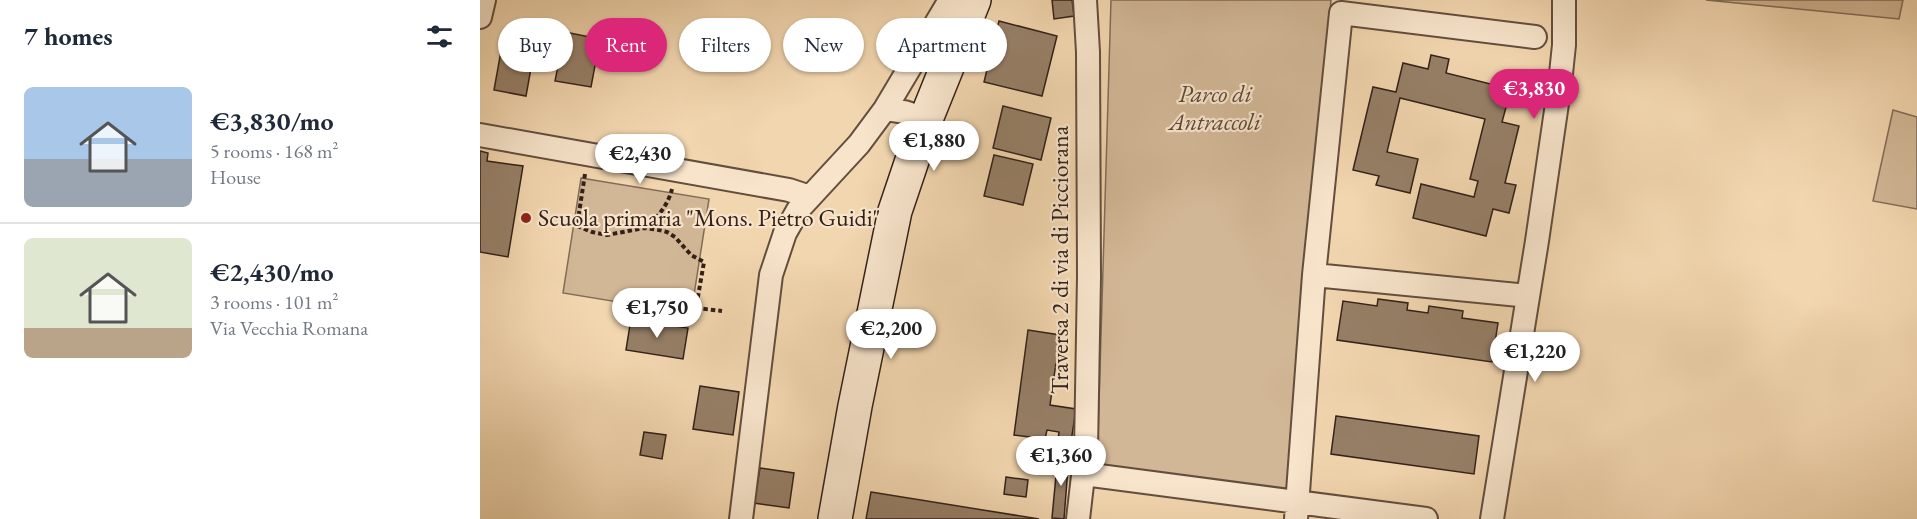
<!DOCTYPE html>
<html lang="en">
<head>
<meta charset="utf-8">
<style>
	body { margin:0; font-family:"EB Garamond",serif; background:#f2f2f3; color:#1f2937; height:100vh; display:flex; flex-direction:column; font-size:22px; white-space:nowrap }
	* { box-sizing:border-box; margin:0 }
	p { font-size:20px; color:#747a83 }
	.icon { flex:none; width:33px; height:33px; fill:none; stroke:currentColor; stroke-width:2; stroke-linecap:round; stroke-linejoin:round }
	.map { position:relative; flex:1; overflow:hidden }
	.drawer { display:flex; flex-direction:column; background:#fff; width:480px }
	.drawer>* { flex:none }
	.hud { position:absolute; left:18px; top:18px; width:570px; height:54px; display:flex; gap:12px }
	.price { position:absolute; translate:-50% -51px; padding:0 14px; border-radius:21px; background:#fff; color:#222; font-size:20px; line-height:39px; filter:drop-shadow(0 2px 3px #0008) }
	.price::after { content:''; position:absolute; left:50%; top:36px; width:18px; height:14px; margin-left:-9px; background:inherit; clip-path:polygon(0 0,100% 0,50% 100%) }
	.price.current { background:#db2777; color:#fff }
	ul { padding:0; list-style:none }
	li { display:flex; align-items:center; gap:18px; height:150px; padding:0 24px }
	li+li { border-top:2px solid #e0e1e3 }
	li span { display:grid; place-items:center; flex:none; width:168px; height:120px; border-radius:9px; color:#555 }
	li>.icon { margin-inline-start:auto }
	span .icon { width:72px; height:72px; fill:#fffc; stroke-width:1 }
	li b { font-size:26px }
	h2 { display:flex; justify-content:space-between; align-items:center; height:72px; padding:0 24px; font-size:26px }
	.chip { padding:0 21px; border-radius:27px; background:#fff; box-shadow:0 2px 4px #0004; font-size:21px; line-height:54px }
	.chip.current { background:#db2777; color:#fff }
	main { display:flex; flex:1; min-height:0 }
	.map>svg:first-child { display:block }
</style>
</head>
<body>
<main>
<section class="drawer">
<h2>7 homes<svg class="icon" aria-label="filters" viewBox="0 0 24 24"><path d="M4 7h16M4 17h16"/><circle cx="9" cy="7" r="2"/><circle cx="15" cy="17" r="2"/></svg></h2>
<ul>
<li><span style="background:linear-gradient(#a9c7e8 60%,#9aa5b1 0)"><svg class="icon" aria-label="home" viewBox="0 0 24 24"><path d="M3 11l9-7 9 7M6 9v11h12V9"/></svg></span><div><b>€3,830/mo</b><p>5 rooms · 168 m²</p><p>House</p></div></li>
<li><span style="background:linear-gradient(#dfe7d0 75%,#b9a48a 0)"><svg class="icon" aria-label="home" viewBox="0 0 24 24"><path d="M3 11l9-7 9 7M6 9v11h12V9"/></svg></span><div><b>€2,430/mo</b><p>3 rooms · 101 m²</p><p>Via Vecchia Romana</p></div></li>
</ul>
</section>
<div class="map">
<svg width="1437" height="519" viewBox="0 0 1437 519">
	<rect width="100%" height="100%" fill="#f2d6af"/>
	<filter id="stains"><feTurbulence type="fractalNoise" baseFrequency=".00333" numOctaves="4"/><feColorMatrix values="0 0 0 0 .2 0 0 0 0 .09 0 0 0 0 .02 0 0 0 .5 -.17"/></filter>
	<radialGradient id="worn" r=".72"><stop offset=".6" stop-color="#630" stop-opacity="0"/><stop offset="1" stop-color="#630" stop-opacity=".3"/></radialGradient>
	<path fill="#d2b796" stroke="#826c58" stroke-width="1.5" d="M631 0H851L812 490 617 470Z
		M1226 0H1423L1419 19Z
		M1413 110 1437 117V209L1393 201Z
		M101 178 229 199 211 314 83 293Z"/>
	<path fill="#967f67" stroke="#332119" stroke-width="1.5" d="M572 0H592L594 16 574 19Z
		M519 21 577 36 562 96 504 82Z
		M25 29 57 35 46 96 14 90Z
		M85 32 120 39 111 87 75 81Z
		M951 55 969 59 966 73 1031 89 1022 122 1039 126 1025 183 1036 185 1029 213 1013 209 1006 236 933 218 941 184 994 197 998 181 990 179 1005 119 920 98 907 152 938 159 930 193 896 185 899 176 873 170 893 87 916 92 923 63 948 69Z
		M523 106 571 118 561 160 513 148Z
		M0 151 8 153 7 161 43 166 28 257 0 252Z
		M514 155 553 164 543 205 504 196Z
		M898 299 928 303 927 310 948 313 949 306 983 311 982 318 1018 323 1012 362 857 340 863 301 897 306Z
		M151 319 208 328 203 359 146 350Z
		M548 330 580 335 570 405 596 409 589 455 576 453 579 432 567 430 565 439 534 435Z
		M220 386 259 392 253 435 213 429Z
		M856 416 999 436 994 474 851 454Z
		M164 432 186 435 182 459 160 455Z
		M578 454 589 455 584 519 572 518Z
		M280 468 314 473 309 508 274 503Z
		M526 477 548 480 546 497 524 494Z
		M391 492 559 519H386Z"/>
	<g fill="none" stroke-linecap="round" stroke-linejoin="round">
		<defs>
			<path id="minor" d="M0 17 4 0
				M405 109 424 112 446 119
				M0 135 309 190 330 197
				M834 275 1048 296
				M604 474 946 519
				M261 519 291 275 305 233 318 210 379 144 405 109 470 0
				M598 519 606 450 609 277 608 52 605 0
				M816 519 834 275 861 13 1055 37
				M1012 519 1057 241 1080 83 1084 45V0"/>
			<path id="secondary" d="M355 519 375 406 415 211 446 119 494 0"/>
		</defs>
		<use href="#minor" stroke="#634e3e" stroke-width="26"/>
		<use href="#secondary" stroke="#332119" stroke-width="36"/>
		<path stroke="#332119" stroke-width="4" stroke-dasharray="4.5 3" stroke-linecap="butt" d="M105 174 97 226 112 232 127 235 164 228 179 230 187 232 195 237 211 255 224 262 216 308 242 311
			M164 228C177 219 188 205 192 189"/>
		<use href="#minor" stroke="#f7e4cb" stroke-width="22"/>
		<use href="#secondary" stroke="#f7e4cb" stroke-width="33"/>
	</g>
	<circle fill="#8f2418" stroke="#f7e4cb" stroke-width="2" cx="46" cy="218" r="6"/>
	<g text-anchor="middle" stroke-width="4.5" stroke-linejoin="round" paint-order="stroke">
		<g font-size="24" font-style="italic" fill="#5b4638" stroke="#f7e4cb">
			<text x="735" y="102">Parco di<tspan x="735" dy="28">Antraccoli</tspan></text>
		</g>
		<g font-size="24" fill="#332119" stroke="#f7e4cb" text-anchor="start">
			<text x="58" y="226">Scuola primaria "Mons. Pietro Guidi"</text>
		</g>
		<g font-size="24" fill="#332119" stroke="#f7e4cb">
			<text transform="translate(580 260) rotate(-90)" y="8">Traversa 2 di via di Picciorana</text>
		</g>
	</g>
	<rect width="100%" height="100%" filter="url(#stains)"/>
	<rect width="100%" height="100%" fill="url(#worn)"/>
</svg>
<b class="price current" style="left:1054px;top:120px">€3,830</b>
<b class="price" style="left:454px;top:172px">€1,880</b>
<b class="price" style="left:160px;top:185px">€2,430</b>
<b class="price" style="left:177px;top:339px">€1,750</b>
<b class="price" style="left:411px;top:360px">€2,200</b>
<b class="price" style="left:1055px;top:383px">€1,220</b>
<b class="price" style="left:581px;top:487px">€1,360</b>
<div class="hud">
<a class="chip">Buy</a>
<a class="chip current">Rent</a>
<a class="chip">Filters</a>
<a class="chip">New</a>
<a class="chip">Apartment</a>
</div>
</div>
</main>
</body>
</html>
